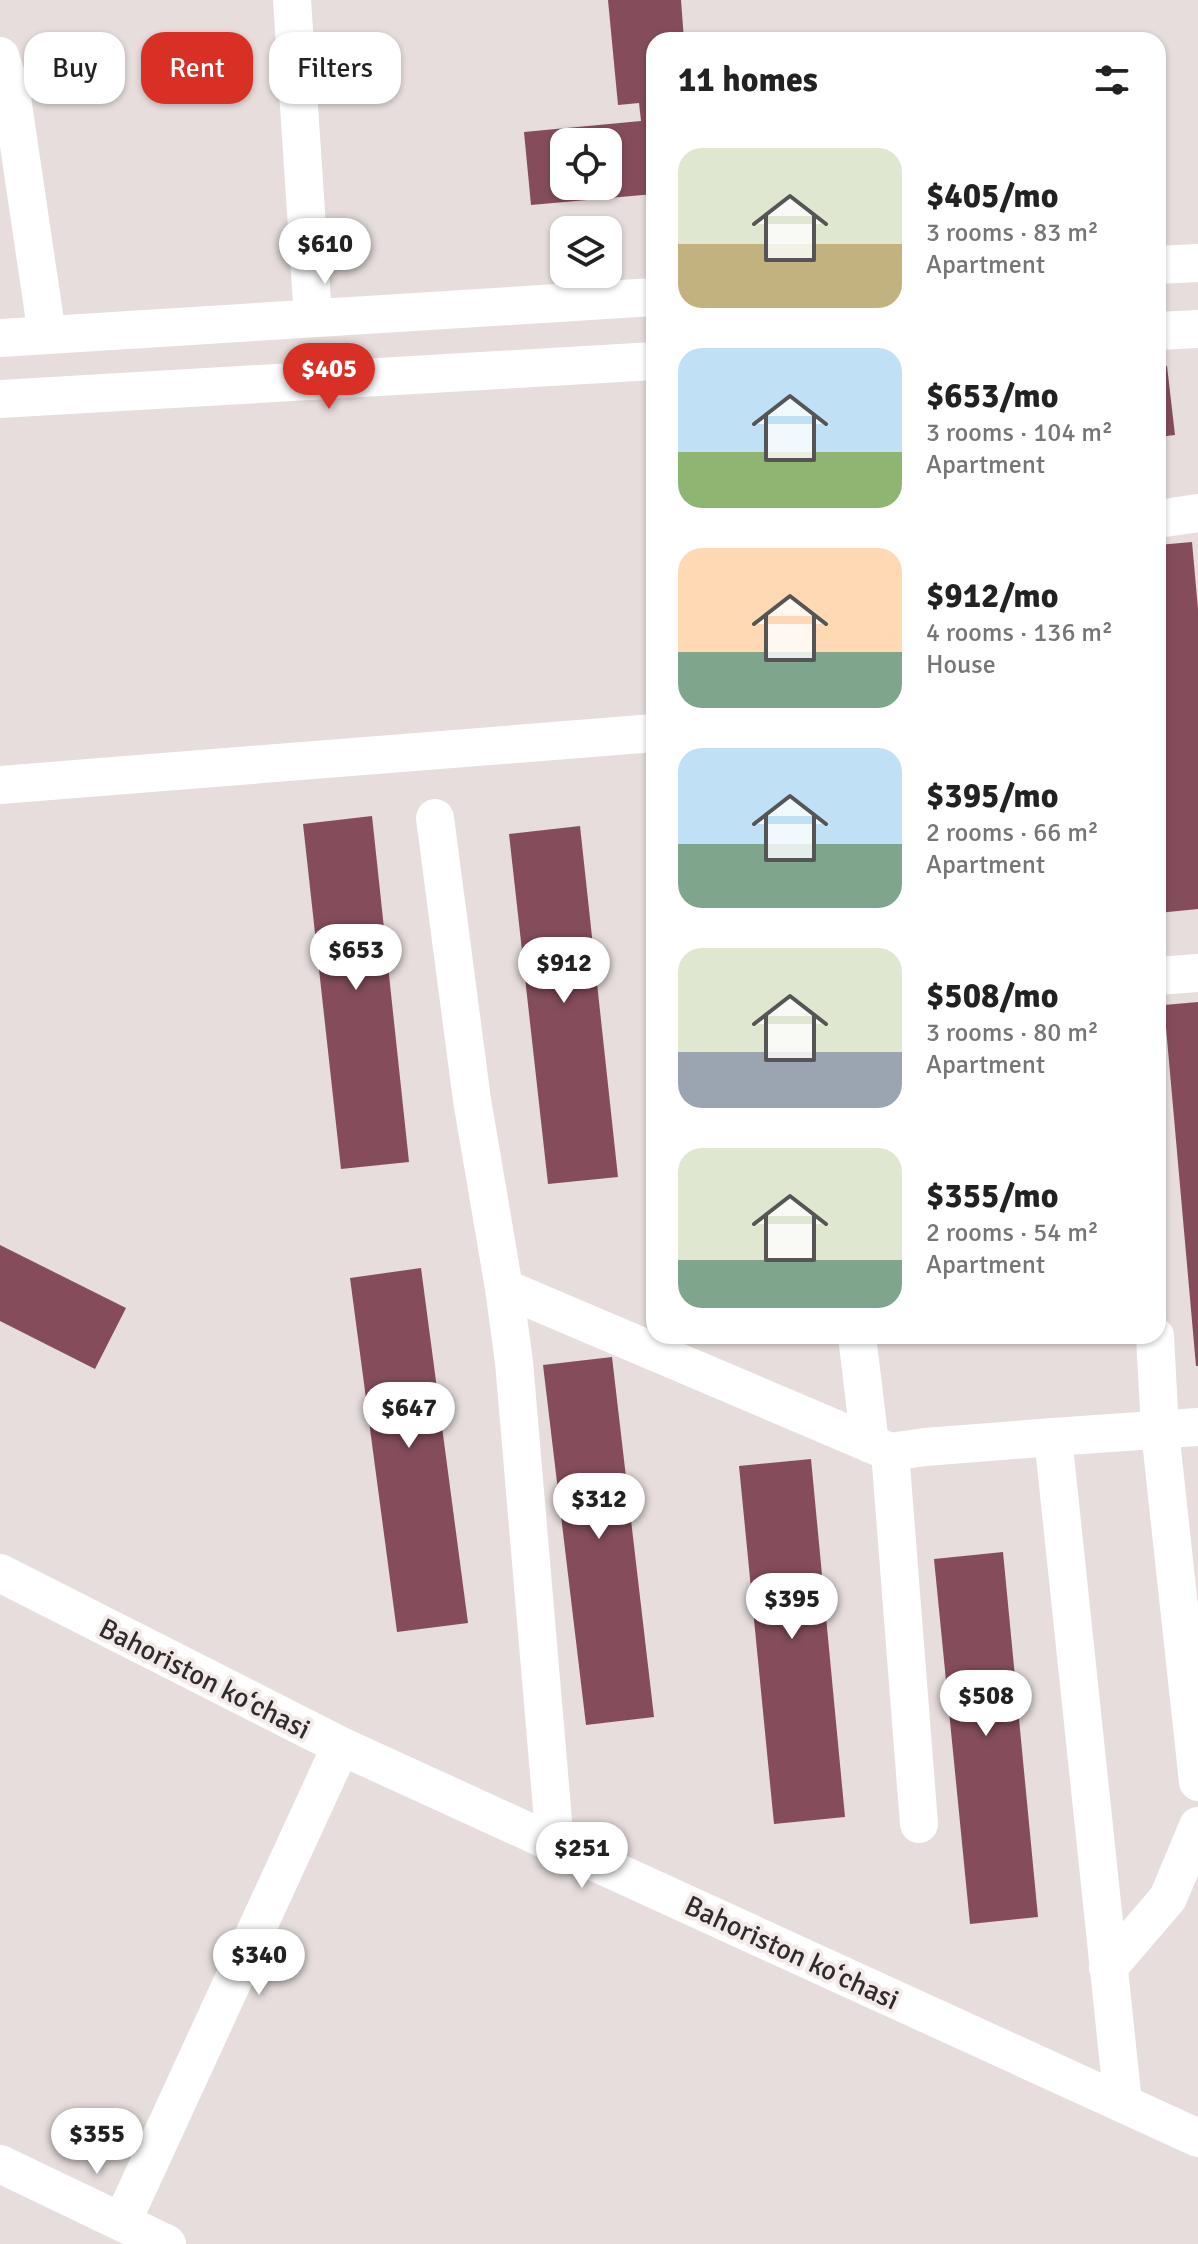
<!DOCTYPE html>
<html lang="en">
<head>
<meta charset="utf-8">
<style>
	body { margin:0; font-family:Signika,sans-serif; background:#f6f6f6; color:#222; height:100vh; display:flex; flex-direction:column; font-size:30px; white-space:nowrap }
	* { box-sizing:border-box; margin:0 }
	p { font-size:26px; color:#767676 }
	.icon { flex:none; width:44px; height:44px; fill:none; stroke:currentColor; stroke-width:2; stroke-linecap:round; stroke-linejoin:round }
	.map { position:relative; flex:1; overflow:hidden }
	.side { position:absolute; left:646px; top:32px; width:520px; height:1312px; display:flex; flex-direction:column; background:#fff; border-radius:24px; box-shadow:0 2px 6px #0004 }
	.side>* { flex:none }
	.guide { position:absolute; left:24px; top:32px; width:502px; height:72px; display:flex; gap:16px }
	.buttons { position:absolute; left:550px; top:128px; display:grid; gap:16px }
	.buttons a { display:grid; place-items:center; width:72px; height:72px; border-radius:16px; background:#fff; box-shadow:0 2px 6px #0004; font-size:40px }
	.price { position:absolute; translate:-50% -68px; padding:0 18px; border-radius:28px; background:#fff; color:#222; font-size:26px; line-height:52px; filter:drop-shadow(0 2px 4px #0008) }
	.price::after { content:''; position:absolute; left:50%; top:48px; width:24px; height:18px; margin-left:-12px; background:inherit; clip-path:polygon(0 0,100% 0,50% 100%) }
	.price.selected { background:#d93025; color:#fff }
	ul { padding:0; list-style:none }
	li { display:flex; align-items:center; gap:24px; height:200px; padding:0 32px }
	li span { display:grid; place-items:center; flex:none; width:224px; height:160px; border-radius:24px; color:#555 }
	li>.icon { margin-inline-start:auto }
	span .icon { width:96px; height:96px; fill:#fffc; stroke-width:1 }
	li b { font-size:34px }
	h2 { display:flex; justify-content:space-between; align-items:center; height:96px; padding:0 32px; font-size:34px }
	.tag { padding:0 28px; border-radius:24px; background:#fff; box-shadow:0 2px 6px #0004; font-size:28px; line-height:72px }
	.tag.selected { background:#d93025; color:#fff }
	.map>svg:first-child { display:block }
</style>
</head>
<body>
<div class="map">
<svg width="1198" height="2244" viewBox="0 0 1198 2244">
	<rect width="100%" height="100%" fill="#e6dddc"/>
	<path fill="#854d5b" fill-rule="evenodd" d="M608 0H681L684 40H654V194L531 205 524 132 641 121 639 103 618 105ZM564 142H608V186H564Z
		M1167 366 1175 435 1158 437V367Z
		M1192 542 1198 609V909L1158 913V545Z
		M372 816 409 1162 341 1169 303 824Z
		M580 826 618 1177 548 1184 509 834Z
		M1198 1002V1366H1196L1164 1005Z
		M0 1245 126 1308 95 1369 0 1321Z
		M421 1268 468 1623 397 1632 350 1278Z
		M612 1357 654 1717 586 1725 543 1365Z
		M811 1459 845 1817 774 1824 739 1466Z
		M1003 1552 1038 1917 970 1924 934 1559Z"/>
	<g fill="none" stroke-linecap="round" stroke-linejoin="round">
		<path stroke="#fff" stroke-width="38" d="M292 0 313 318
			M0 56 11 91 47 335
			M1158 265 1198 263
			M1158 331 1198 329
			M0 338 654 297
			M0 399 654 361
			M1158 519 1198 513
			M0 785 654 733
			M435 818 472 1100 504 1288
			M1158 976 1198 973
			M857 1336 870 1444
			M1155 1336 1160 1431 1198 1782
			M890 1452 919 1824
			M0 1573 341 1746 1198 2138
			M555 1844 514 1362 504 1288 890 1452 925 1447 1053 1437
			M1108 1968 1168 1898 1198 1826
			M1123 2103 1053 1437 1198 1427
			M0 2164 167 2244
			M122 2222 341 1746"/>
	</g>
	<g text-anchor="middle" stroke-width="8" stroke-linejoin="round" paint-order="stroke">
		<g font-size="28" fill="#302c2c" stroke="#f4eae9">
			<text transform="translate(205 1678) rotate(27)" y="10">Bahoriston ko‘chasi</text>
			<text transform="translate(792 1952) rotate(25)" y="10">Bahoriston ko‘chasi</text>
		</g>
	</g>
</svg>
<div class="buttons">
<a><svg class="icon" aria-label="locate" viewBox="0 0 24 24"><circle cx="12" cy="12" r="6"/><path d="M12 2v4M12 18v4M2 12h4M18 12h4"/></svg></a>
<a><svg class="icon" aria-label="layers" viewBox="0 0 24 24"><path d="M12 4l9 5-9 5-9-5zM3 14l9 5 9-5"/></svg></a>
</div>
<b class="price" style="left:325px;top:286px">$610</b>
<b class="price selected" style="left:329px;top:411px">$405</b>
<b class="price" style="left:356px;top:992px">$653</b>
<b class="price" style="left:564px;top:1005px">$912</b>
<b class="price" style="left:409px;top:1450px">$647</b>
<b class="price" style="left:599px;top:1541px">$312</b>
<b class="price" style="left:792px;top:1641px">$395</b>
<b class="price" style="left:986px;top:1738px">$508</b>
<b class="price" style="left:582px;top:1890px">$251</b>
<b class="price" style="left:259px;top:1997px">$340</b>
<b class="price" style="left:97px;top:2176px">$355</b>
<div class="guide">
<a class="tag">Buy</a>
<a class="tag selected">Rent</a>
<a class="tag">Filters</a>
</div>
<section class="side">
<h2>11 homes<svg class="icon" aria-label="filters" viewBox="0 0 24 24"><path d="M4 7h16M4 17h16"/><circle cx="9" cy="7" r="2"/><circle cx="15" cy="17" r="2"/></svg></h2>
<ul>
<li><span style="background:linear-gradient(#dfe7d0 60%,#c2b280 0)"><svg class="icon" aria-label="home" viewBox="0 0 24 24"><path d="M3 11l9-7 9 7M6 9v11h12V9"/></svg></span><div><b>$405/mo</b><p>3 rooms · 83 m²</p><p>Apartment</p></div></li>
<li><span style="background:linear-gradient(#bfe0f5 65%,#8fb573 0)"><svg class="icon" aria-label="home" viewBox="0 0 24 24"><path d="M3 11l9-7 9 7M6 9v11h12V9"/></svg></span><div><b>$653/mo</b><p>3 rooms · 104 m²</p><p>Apartment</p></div></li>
<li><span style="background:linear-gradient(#ffd9b3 65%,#7fa58c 0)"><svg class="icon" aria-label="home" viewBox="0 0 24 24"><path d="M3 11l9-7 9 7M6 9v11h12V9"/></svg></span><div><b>$912/mo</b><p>4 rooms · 136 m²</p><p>House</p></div></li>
<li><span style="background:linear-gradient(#bfe0f5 60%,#7fa58c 0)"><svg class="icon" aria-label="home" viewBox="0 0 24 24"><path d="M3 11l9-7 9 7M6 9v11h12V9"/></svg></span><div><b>$395/mo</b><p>2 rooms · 66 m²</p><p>Apartment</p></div></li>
<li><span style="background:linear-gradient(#dfe7d0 65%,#9aa5b1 0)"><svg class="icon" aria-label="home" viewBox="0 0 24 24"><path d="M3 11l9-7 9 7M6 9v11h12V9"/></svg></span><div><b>$508/mo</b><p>3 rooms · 80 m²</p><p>Apartment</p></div></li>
<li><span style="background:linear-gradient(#dfe7d0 70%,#7fa58c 0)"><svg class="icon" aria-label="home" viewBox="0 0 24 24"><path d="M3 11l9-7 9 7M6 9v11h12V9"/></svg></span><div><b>$355/mo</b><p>2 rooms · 54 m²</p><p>Apartment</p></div></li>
</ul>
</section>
</div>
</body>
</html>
